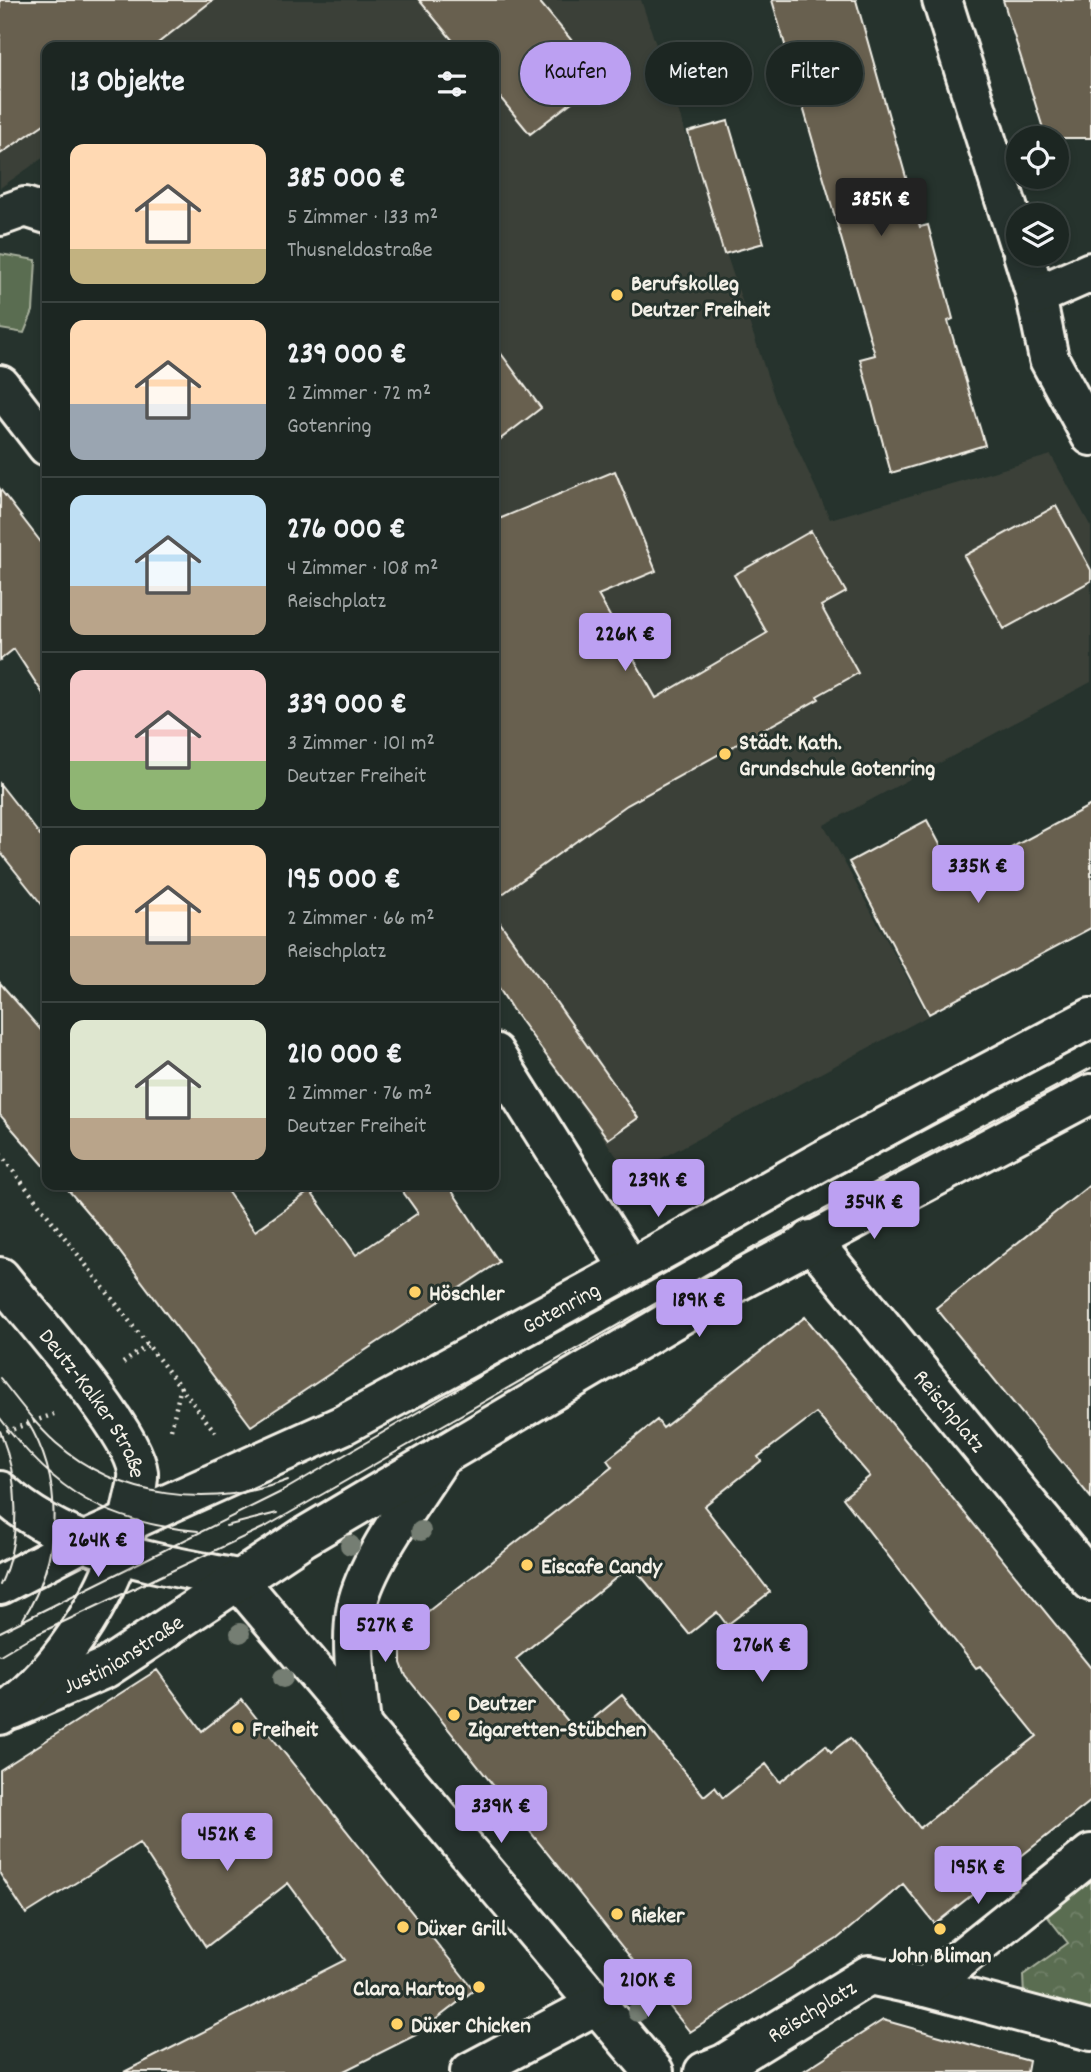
<!DOCTYPE html>
<html lang="de">
<head>
<meta charset="utf-8">
<style>
	body { margin:0; font-family:Dekko,sans-serif; background:#252e2a; color:#f1f3f6; height:100vh; display:flex; flex-direction:column; font-size:26px; white-space:nowrap }
	* { box-sizing:border-box; margin:0 }
	p { font-size:23px; color:#a0a5a5 }
	.icon { flex:none; width:38px; height:38px; fill:none; stroke:currentColor; stroke-width:2; stroke-linecap:round; stroke-linejoin:round }
	.map { position:relative; flex:1; overflow:hidden }
	.sheet { position:absolute; left:42px; top:42px; width:457px; height:1148px; display:flex; flex-direction:column; background:#1c2622; border-radius:14px; box-shadow:0 4px 10px #0003,0 0 0 2px #3a4340 }
	.sheet>* { flex:none }
	.guide { position:absolute; left:520px; top:42px; width:466px; height:63px; display:flex; gap:14px }
	.fabs { position:absolute; left:1006px; top:126px; display:grid; gap:14px }
	.fabs a { display:grid; place-items:center; width:63px; height:63px; border-radius:50%; background:#1c2622; box-shadow:0 4px 10px #0003,0 0 0 2px #3a4340; font-size:35px }
	.price { position:absolute; translate:-50% -60px; padding:0 16px; border-radius:7px; background:#bca0f2; color:#111; font-size:23px; line-height:46px; filter:drop-shadow(0 2px 4px #0008) }
	.price::after { content:''; position:absolute; left:50%; top:42px; width:21px; height:16px; margin-left:-10px; background:inherit; clip-path:polygon(0 0,100% 0,50% 100%) }
	.price.active { background:#222; color:#fff }
	ul { padding:0; list-style:none }
	li { display:flex; align-items:center; gap:21px; height:175px; padding:0 28px }
	li+li { border-top:2px solid #3a4340 }
	li span { display:grid; place-items:center; flex:none; width:196px; height:140px; border-radius:14px; color:#555 }
	li>.icon { margin-inline-start:auto }
	span .icon { width:84px; height:84px; fill:#fffc; stroke-width:1 }
	li b { font-size:30px }
	h2 { display:flex; justify-content:space-between; align-items:center; height:84px; padding:0 28px; font-size:30px }
	.chip { padding:0 24px; border-radius:32px; background:#1c2622; box-shadow:0 4px 10px #0003,0 0 0 2px #3a4340; font-size:24px; line-height:63px }
	.chip.active { background:#bca0f2; color:#111 }
	.map>svg:first-child { display:block }
</style>
</head>
<body>
<div class="map">
<svg width="1091" height="2072" viewBox="0 0 1091 2072">
	<defs>
		<pattern id="park-crowns" width="20" height="18" patternUnits="userSpaceOnUse" patternTransform="scale(1.75)"><rect width="20" height="18" fill="#5a6d51"/><path d="M2 6a3 3 0 1 1 6 0M12 15a3 3 0 1 1 6 0" fill="none" stroke="#72826a"/></pattern>
	</defs>
	<rect width="100%" height="100%" fill="#26332d"/>
	<filter id="ink" filterUnits="userSpaceOnUse"><feTurbulence type="fractalNoise" baseFrequency=".0143" numOctaves="2"/><feDisplacementMap in="SourceGraphic" scale="14" xChannelSelector="R" yChannelSelector="G"/><feConvolveMatrix kernelMatrix="1 2 1 2 8 2 1 2 1" color-interpolation-filters="sRGB"/></filter>
	<g filter="url(#ink)">
		<path fill="#3a4038" d="M0 0H641L776 402 830 519 1051 455 1091 527V682L824 825 928 1016 630 1175 494 985V47H47V155L0 188Z"/>
		<path fill="#5a6d51" stroke="#a7af9c" stroke-width="2" d="M0 254 36 260 33 311 24 333 0 329Z"/>
		<path fill="url(#park-crowns)" stroke="#a7af9c" stroke-width="2" d="M1091 1874V2017L1024 1997 1023 1975 1068 1943 1044 1912Z"/>
		<path fill="#676050" stroke="#f4f1e8" stroke-width="2" fill-rule="evenodd" d="M0 0H213L153 47H47V122L0 154Z
			M419 0H538L603 78 530 134 494 90V47H458Z
			M772 0H856L920 227 928 225 953 319 948 321 985 445 891 473 860 359 875 355Z
			M1003 0H1091V138H1046Z
			M728 121 764 243 724 254 688 132Z
			M494 344 541 408 494 444Z
			M615 471 656 571 598 595 656 698 767 633 734 575 811 531 846 592 821 606 858 673 817 696 819 699 627 805 494 900V521Z
			M0 489 47 550V700L14 649 0 660Z
			M1056 506 1091 570V581L1004 629 964 556Z
			M0 784 47 844V911L0 852Z
			M1091 805V928L929 1014 849 862 927 820 945 854 957 855 966 872Z
			M494 914 638 1118 608 1139 512 1009 494 980Z
			M0 983 47 1037V1169L0 1115Z
			M1091 1184V1498L936 1308Z
			M64 1185H223L255 1231 310 1191 356 1255 418 1213 398 1185H448L499 1262 251 1426 110 1239Z
			M805 1317 1091 1668V1801L935 1924 903 1884 837 1939 690 2032 406 1676 401 1663V1649L408 1627 612 1467 607 1460 657 1420 663 1428ZM816 1413 870 1476 843 1498 976 1668 980 1666 1037 1736 920 1828 850 1738 831 1752 826 1745 780 1782 766 1764 723 1798 715 1787 704 1796 622 1695 577 1732 516 1659 632 1565 689 1634 717 1612 727 1625 770 1592 704 1506 761 1461 758 1457Z
			M157 1670 202 1731 242 1700 474 1990 416 2035 342 2072H124L345 1960 288 1883 206 1947 139 1843 26 1914 0 1874V1770Z
			M883 2020 1029 2061 1027 2072H802Z"/>
		<g fill="none" stroke-linecap="round" stroke-linejoin="round">
			<defs>
				<g id="minor">
					<path d="M942 0 1018 241"/>
					<path d="M0 216 25 207 47 214"/>
					<path d="M1023 254 1036 296 1049 359 1091 436"/>
					<path d="M1036 296 1091 272"/>
					<path d="M0 385 47 446"/>
					<path d="M494 1053 630 1269"/>
					<path id="s1" d="M811 1240 1091 1581"/>
					<path d="M237 1579 654 2072"/>
					<path d="M361 1725C357 1686 350 1645 357 1606 366 1561 417 1495 442 1455"/>
					<path d="M925 1987 1091 2031"/>
					<path d="M470 2072 596 2005"/>
					<path id="s2" d="M704 2072 724 2064 869 1975 925 1987 1091 1854"/>
				</g>
				<g id="secondary">
					<path d="M0 1491C68 1552 151 1562 237 1579"/>
					<path id="s3" d="M0 1585 81 1543 343 1425 630 1269 823 1160 1091 1018"/>
					<path id="s4" d="M12 1709 106 1668 304 1537 740 1280 1091 1094"/>
				</g>
				<g id="primary">
					<path id="s5" d="M0 1277C30 1315 133 1430 138 1472 139 1482 135 1493 133 1503 119 1580 65 1671 0 1715"/>
				</g>
			</defs>
			<use href="#minor" stroke="#f4f1e8" stroke-width="44"/>
			<use href="#secondary" stroke="#f4f1e8" stroke-width="44"/>
			<use href="#primary" stroke="#f4f1e8" stroke-width="44"/>
			<path stroke="#f4f1e8" stroke-width="4.5" stroke-dasharray="2 5" stroke-linecap="butt" d="M46 123 47 125
				M0 1154 216 1433
				M123 1363 148 1345
				M171 1429 181 1386
				M0 1434 54 1414"/>
			<use href="#minor" stroke="#26332d" stroke-width="38"/>
			<use href="#secondary" stroke="#26332d" stroke-width="38"/>
			<use href="#primary" stroke="#26332d" stroke-width="38"/>
			<path stroke="#f4f1e8" stroke-width="2" d="M0 1378C18 1401 35 1424 56 1443 120 1499 210 1509 288 1480
				M0 1418C55 1492 106 1523 198 1531
				M0 1431C19 1479 22 1538 0 1585
				M226 1526 277 1513
				M23 1619C61 1559 65 1482 27 1421
				M0 1632 281 1492 562 1328 934 1123 1091 1041
				M0 1655 27 1639 267 1526 761 1243 1091 1068"/>
		</g>
		<g fill="#757e73">
			<circle cx="421" cy="1531" r="10"/>
			<circle cx="350" cy="1545" r="10"/>
			<circle cx="240" cy="1633" r="10"/>
			<circle cx="283" cy="1678" r="10"/>
			<circle cx="637" cy="2012" r="10"/>
		</g>
	</g>
	<g fill="#ffd166" stroke="#26332d" stroke-width="2.5">
		<circle cx="617" cy="295" r="7"/>
		<circle cx="725" cy="754" r="7"/>
		<circle cx="415" cy="1292" r="7"/>
		<circle cx="527" cy="1565" r="7"/>
		<circle cx="454" cy="1715" r="7"/>
		<circle cx="238" cy="1728" r="7"/>
		<circle cx="617" cy="1914" r="7"/>
		<circle cx="403" cy="1927" r="7"/>
		<circle cx="940" cy="1929" r="7"/>
		<circle cx="479" cy="1987" r="7"/>
		<circle cx="397" cy="2024" r="7"/>
	</g>
	<g text-anchor="middle" stroke-width="6" stroke-linejoin="round" paint-order="stroke">
		<g font-size="23" font-weight="bold" fill="#f4f1e8" stroke="#26332d" text-anchor="start">
			<text x="631" y="290">Berufskolleg<tspan x="631" dy="26">Deutzer Freiheit</tspan></text>
			<text x="739" y="749">Städt. Kath.<tspan x="739" dy="26">Grundschule Gotenring</tspan></text>
			<text x="429" y="1300">Höschler</text>
			<text x="541" y="1573">Eiscafe Candy</text>
			<text x="468" y="1710">Deutzer<tspan x="468" dy="26">Zigaretten-Stübchen</tspan></text>
			<text x="252" y="1736">Freiheit</text>
			<text x="631" y="1922">Rieker</text>
			<text x="417" y="1935">Düxer Grill</text>
			<text x="940" y="1962" text-anchor="middle">John Bliman</text>
			<text x="465" y="1995" text-anchor="end">Clara Hartog</text>
			<text x="411" y="2032">Düxer Chicken</text>
		</g>
		<g font-size="23" fill="#f4f1e8" stroke="#26332d">
			<text dy="8" stroke="none"><textPath href="#s3" startOffset="626">Gotenring</textPath></text>
			<text dy="8" stroke="none"><textPath href="#s5" startOffset="158">Deutz-Kalker Straße</textPath></text>
			<text dy="8" stroke="none"><textPath href="#s1" startOffset="220">Reischplatz</textPath></text>
			<text dy="8" stroke="none"><textPath href="#s4" startOffset="124">Justinianstraße</textPath></text>
			<text dy="8" stroke="none"><textPath href="#s2" startOffset="124">Reischplatz</textPath></text>
		</g>
	</g>
</svg>
<div class="fabs">
<a><svg class="icon" aria-label="locate" viewBox="0 0 24 24"><circle cx="12" cy="12" r="6"/><path d="M12 2v4M12 18v4M2 12h4M18 12h4"/></svg></a>
<a><svg class="icon" aria-label="layers" viewBox="0 0 24 24"><path d="M12 4l9 5-9 5-9-5zM3 14l9 5 9-5"/></svg></a>
</div>
<b class="price active" style="left:881px;top:238px">385K €</b>
<b class="price" style="left:625px;top:673px">226K €</b>
<b class="price" style="left:978px;top:905px">335K €</b>
<b class="price" style="left:658px;top:1219px">239K €</b>
<b class="price" style="left:874px;top:1241px">354K €</b>
<b class="price" style="left:699px;top:1339px">189K €</b>
<b class="price" style="left:98px;top:1579px">264K €</b>
<b class="price" style="left:385px;top:1664px">527K €</b>
<b class="price" style="left:762px;top:1684px">276K €</b>
<b class="price" style="left:501px;top:1845px">339K €</b>
<b class="price" style="left:227px;top:1873px">452K €</b>
<b class="price" style="left:978px;top:1906px">195K €</b>
<b class="price" style="left:648px;top:2019px">210K €</b>
<div class="guide">
<a class="chip active">Kaufen</a>
<a class="chip">Mieten</a>
<a class="chip">Filter</a>
</div>
<section class="sheet">
<h2>13 Objekte<svg class="icon" aria-label="filters" viewBox="0 0 24 24"><path d="M4 7h16M4 17h16"/><circle cx="9" cy="7" r="2"/><circle cx="15" cy="17" r="2"/></svg></h2>
<ul>
<li><span style="background:linear-gradient(#ffd9b3 75%,#c2b280 0)"><svg class="icon" aria-label="home" viewBox="0 0 24 24"><path d="M3 11l9-7 9 7M6 9v11h12V9"/></svg></span><div><b>385 000 €</b><p>5 Zimmer · 133 m²</p><p>Thusneldastraße</p></div></li>
<li><span style="background:linear-gradient(#ffd9b3 60%,#9aa5b1 0)"><svg class="icon" aria-label="home" viewBox="0 0 24 24"><path d="M3 11l9-7 9 7M6 9v11h12V9"/></svg></span><div><b>239 000 €</b><p>2 Zimmer · 72 m²</p><p>Gotenring</p></div></li>
<li><span style="background:linear-gradient(#bfe0f5 65%,#b9a48a 0)"><svg class="icon" aria-label="home" viewBox="0 0 24 24"><path d="M3 11l9-7 9 7M6 9v11h12V9"/></svg></span><div><b>276 000 €</b><p>4 Zimmer · 108 m²</p><p>Reischplatz</p></div></li>
<li><span style="background:linear-gradient(#f6c9c9 65%,#8fb573 0)"><svg class="icon" aria-label="home" viewBox="0 0 24 24"><path d="M3 11l9-7 9 7M6 9v11h12V9"/></svg></span><div><b>339 000 €</b><p>3 Zimmer · 101 m²</p><p>Deutzer Freiheit</p></div></li>
<li><span style="background:linear-gradient(#ffd9b3 65%,#b9a48a 0)"><svg class="icon" aria-label="home" viewBox="0 0 24 24"><path d="M3 11l9-7 9 7M6 9v11h12V9"/></svg></span><div><b>195 000 €</b><p>2 Zimmer · 66 m²</p><p>Reischplatz</p></div></li>
<li><span style="background:linear-gradient(#dfe7d0 70%,#b9a48a 0)"><svg class="icon" aria-label="home" viewBox="0 0 24 24"><path d="M3 11l9-7 9 7M6 9v11h12V9"/></svg></span><div><b>210 000 €</b><p>2 Zimmer · 76 m²</p><p>Deutzer Freiheit</p></div></li>
</ul>
</section>
</div>
</body>
</html>
